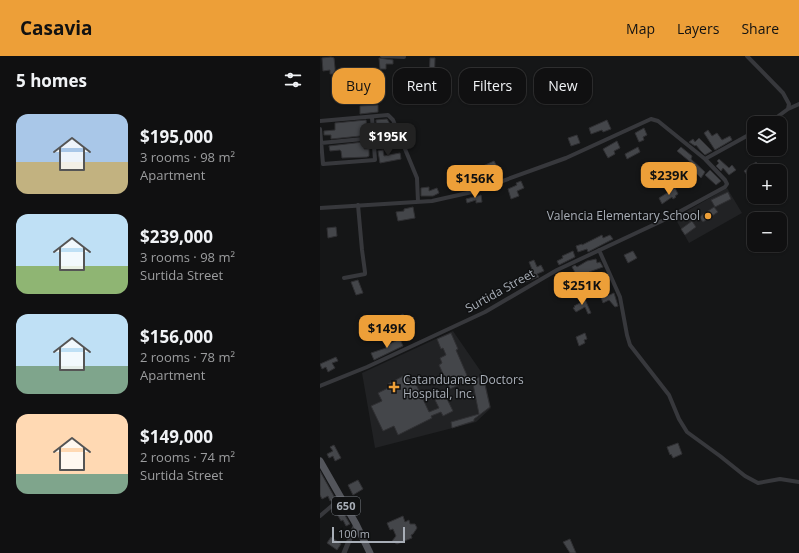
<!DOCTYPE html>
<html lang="en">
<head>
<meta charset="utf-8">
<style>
	body { margin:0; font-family:"Open Sans",sans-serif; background:#19191a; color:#f1f3f6; height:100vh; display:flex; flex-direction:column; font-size:15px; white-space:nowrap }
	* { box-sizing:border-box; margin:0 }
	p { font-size:13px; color:#9c9d9f }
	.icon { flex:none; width:22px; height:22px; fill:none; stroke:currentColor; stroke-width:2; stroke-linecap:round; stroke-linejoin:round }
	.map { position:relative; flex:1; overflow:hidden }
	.drawer { display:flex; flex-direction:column; background:#101011; width:320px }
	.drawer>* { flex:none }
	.guide { position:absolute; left:12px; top:12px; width:380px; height:36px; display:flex; gap:8px }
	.buttons { position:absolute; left:427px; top:60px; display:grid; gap:8px }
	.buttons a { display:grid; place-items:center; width:40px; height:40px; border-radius:8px; background:#101011; box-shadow:0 1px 3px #0004,0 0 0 1px #303031; font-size:20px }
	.scale { position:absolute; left:12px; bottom:10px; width:73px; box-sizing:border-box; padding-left:4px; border:2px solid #a8aeb7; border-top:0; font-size:11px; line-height:14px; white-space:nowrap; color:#a8aeb7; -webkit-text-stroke:3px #101112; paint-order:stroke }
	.price { position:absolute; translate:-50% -34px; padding:0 9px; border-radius:8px; background:#ed9f38; color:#111; font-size:13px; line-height:26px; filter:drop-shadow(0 1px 2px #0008) }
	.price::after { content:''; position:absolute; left:50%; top:24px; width:12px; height:9px; margin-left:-6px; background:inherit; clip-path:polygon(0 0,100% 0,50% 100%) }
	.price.active { background:#222; color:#fff }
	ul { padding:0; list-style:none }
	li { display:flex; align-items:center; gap:12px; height:100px; padding:0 16px }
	li span { display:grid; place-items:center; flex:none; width:112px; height:80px; border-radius:12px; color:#555 }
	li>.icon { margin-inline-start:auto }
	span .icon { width:48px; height:48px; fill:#fffc; stroke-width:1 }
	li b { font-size:17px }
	h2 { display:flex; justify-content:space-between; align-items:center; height:48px; padding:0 16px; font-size:17px }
	.chip { padding:0 14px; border-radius:12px; background:#101011; box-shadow:0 1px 3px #0004,0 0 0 1px #303031; font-size:14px; line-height:36px }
	.chip.active { background:#ed9f38; color:#111 }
	header { display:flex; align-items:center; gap:24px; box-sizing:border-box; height:56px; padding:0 20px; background:#ed9f38; color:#111 }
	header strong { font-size:19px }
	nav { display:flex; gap:22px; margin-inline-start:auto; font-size:14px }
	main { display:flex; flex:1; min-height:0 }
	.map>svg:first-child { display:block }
</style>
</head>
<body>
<header>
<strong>Casavia</strong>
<nav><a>Map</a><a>Layers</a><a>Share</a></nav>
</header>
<main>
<section class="drawer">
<h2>5 homes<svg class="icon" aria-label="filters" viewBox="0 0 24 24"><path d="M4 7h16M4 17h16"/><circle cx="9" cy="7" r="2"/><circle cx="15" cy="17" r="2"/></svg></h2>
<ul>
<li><span style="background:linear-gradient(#a9c7e8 60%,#c2b280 0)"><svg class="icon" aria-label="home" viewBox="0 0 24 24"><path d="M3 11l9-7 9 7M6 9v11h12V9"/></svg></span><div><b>$195,000</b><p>3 rooms · 98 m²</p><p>Apartment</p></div></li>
<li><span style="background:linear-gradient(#bfe0f5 65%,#8fb573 0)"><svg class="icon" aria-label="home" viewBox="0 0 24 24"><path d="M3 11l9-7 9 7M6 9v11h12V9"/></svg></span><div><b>$239,000</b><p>3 rooms · 98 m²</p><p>Surtida Street</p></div></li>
<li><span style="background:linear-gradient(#bfe0f5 65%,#7fa58c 0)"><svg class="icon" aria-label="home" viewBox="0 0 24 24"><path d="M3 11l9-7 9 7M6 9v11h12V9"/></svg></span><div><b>$156,000</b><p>2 rooms · 78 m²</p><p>Apartment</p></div></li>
<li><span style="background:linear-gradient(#ffd9b3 75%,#7fa58c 0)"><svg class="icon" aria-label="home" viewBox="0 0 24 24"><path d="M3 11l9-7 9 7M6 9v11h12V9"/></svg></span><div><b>$149,000</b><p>2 rooms · 74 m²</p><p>Surtida Street</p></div></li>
</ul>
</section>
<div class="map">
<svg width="479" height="497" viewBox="0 0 479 497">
	<rect width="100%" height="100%" fill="#151617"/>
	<path fill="#212224" d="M407 132 422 157 369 187 355 162Z
		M133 275 164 320 171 352 156 366 55 392 42 317Z"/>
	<path fill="#44464a" stroke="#303033" d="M11 1 14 2 15 12V18H10V14L3 15 2 2Z
		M59 2 73 4V8H66V13H60Z
		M110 2H115L114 34H95L96 30H98V24L109 25Z
		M58 49V56L40 58V50Z
		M67 63 70 68 64 69 65 87 59 88 58 81H57L56 64Z
		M46 64 47 72H49L50 79 11 83V79H4V75L15 74V67Z
		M287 64 291 73 283 76 282 74 271 78 269 72Z
		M89 68 91 73 90 74 94 84 86 87 80 72Z
		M324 72 327 79 323 81 324 84 319 86 315 77Z
		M388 74 392 80 397 77 402 84 410 80 412 84 395 94 384 77Z
		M257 79 260 87 251 90 248 82Z
		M379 82 392 95 385 99 380 94 376 89 375 90 369 86 373 83 375 86Z
		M297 85 300 92 294 95 295 98 288 102 283 93Z
		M44 86V93H49V100L47 101 22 102 21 95 20 94 10 95 9 90Z
		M318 91 320 96 307 103 305 98Z
		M361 91 372 100 371 103 385 116 381 122 371 112 374 109 357 95Z
		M63 94 64 100 80 97 81 103 60 107 58 95Z
		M399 103 409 112 412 109 416 114 409 119 403 112 401 115 396 110 399 107 397 105Z
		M174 105 178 112 165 117 163 110Z
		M436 106 440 110 428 120 424 115Z
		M390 114 401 125 396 129 385 119Z
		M201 125 204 132 197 135 199 140 191 143 188 133 197 129 196 127Z
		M109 131V135L117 132 119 137 113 140H101V132Z
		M355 132 358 138 355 140 356 141 353 143 352 141 342 148 339 142Z
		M408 136 411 143 395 151 391 144Z
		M161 139 162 146 156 147V144L147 147 146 143Z
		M93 151 95 162 78 165 76 156 84 155V153Z
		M394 151 398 156 383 166 379 161Z
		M372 165 376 171 365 179 361 173Z
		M16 171 17 180 8 182 7 172Z
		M282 179 283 182 290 179 293 183 268 196 267 193 258 196 256 190 262 188V189Z
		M253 195 255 201 239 209 237 205 243 202 242 200Z
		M313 195 317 202 308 207 304 199Z
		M276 203 277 207 280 206 283 211 269 216 279 237 272 241 264 221 251 227 249 222 256 218 252 211 255 209 257 211 267 205Z
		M214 204 217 211 221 209 224 215 217 218 219 221 216 222 201 228 200 224 214 218 209 206Z
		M38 224 43 237 36 239 31 226Z
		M285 237 287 240 294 237 298 250 295 251 289 244 283 247 280 239Z
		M264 241 271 257 268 258 265 251 256 256 253 252 255 251 254 250 262 246 260 243Z
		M83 258 86 264 93 261 95 267 89 269 90 272 83 275 77 261Z
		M131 277 138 293 136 294 149 324 130 333 119 309 122 307 120 302 126 299 123 292 121 293 117 283Z
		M265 277 267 283 264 284 265 287 259 290 256 281Z
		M80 283 83 290 54 304 51 297 66 292 65 290Z
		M16 301 18 305 12 307 15 312 8 316 6 311 2 313 0 308Z
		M87 318 91 327 95 326 109 356 119 352 115 344 125 339 133 355 123 360 121 356 111 360 112 362 78 379 74 370 63 375 51 350 62 345 58 337 70 331 68 328Z
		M163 320 170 351 154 363V365L132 372 131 366 159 358 152 323Z
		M358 387 362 398 353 402 351 398 350 399 347 391Z
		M14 389 21 402 15 405 13 400 9 402 7 398 13 395 10 391Z
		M0 415 15 442 10 445 8 440 2 443 0 439Z
		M38 424 43 433 33 439 28 429Z
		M19 449 30 468 26 470 23 464 21 465 14 453Z
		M83 460 85 466 89 464 90 468H95L97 472 93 478 91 479 92 482 77 488 72 485 76 480 73 473 70 474 67 467Z
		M11 481 21 488 17 494 7 487Z
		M250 483 256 497H250L243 486Z"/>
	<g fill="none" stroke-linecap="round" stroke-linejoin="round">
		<path stroke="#37383c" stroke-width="4" d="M62 0 84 1
			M427 0 463 37 469 48 468 53 449 67
			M468 53 479 48
			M0 65 68 59 73 64 97 122 98 146
			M0 73 3 108 55 104 52 61
			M1 87 53 82
			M385 103 434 76
			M0 152 112 145 152 136 246 102 331 63 338 65 385 103 405 124 407 128 405 131 346 163 237 214 165 256 47 311 0 330
			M279 194 300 241 307 279 310 289 349 339 359 363 367 376 400 400 425 420 438 427 460 423 479 426
			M24 222 45 218V216L42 194 38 149
			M0 460 21 442"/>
		<path stroke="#37383c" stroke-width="5" d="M24 497 36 468"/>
		<path stroke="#53555b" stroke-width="7" d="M0 405 36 468 50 497"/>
	</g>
	<g fill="#ed9f38" stroke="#101112" stroke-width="1.5">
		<circle cx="388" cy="160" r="4"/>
		<path d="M72 325h4v4h4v4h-4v4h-4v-4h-4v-4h4z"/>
	</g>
	<g text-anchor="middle" stroke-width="3" stroke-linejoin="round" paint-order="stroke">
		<rect fill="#101112" stroke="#7a7f86" stroke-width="1" x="12" y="441" width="28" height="18" rx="3"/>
		<g font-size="11" font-weight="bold" fill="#a8aeb7">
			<text x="26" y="454">650</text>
		</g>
		<g font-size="12" fill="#a8aeb7" stroke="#101112" text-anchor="end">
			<text x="380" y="164">Valencia Elementary School</text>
			<text x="83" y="328" text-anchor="start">Catanduanes Doctors<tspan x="83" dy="14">Hospital, Inc.</tspan></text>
		</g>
		<g font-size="12" fill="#a8aeb7" stroke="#101112">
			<text transform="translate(180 235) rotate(-29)" y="4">Surtida Street</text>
		</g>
	</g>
</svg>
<div class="buttons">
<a><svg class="icon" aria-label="layers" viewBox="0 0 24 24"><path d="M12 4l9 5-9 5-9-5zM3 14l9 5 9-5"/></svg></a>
<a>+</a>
<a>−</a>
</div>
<div class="scale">100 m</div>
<b class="price active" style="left:68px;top:101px">$195K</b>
<b class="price" style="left:349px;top:140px">$239K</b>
<b class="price" style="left:155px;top:143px">$156K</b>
<b class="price" style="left:262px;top:250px">$251K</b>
<b class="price" style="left:67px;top:293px">$149K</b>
<div class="guide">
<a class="chip active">Buy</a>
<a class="chip">Rent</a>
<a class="chip">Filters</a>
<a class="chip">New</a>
</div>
</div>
</main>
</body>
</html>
